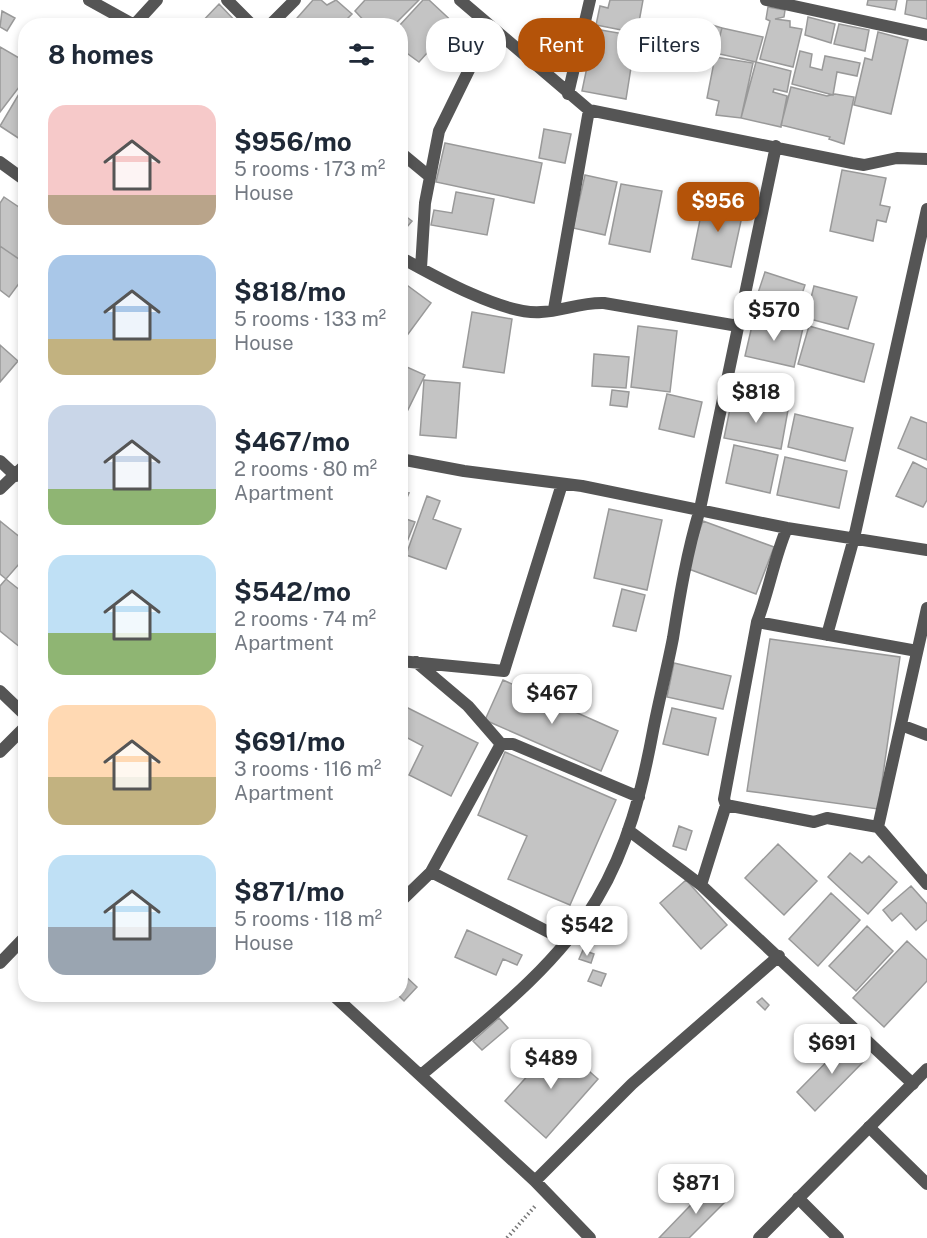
<!DOCTYPE html>
<html lang="en">
<head>
<meta charset="utf-8">
<style>
	body { margin:0; font-family:"Public Sans",sans-serif; background:#f2f2f3; color:#1f2937; height:100vh; display:flex; flex-direction:column; font-size:22px; white-space:nowrap }
	* { box-sizing:border-box; margin:0 }
	p { font-size:20px; color:#747a83 }
	.icon { flex:none; width:33px; height:33px; fill:none; stroke:currentColor; stroke-width:2; stroke-linecap:round; stroke-linejoin:round }
	.map { position:relative; flex:1; overflow:hidden }
	.side { position:absolute; left:18px; top:18px; width:390px; height:984px; display:flex; flex-direction:column; background:#fff; border-radius:24px; box-shadow:0 3px 9px #0003 }
	.side>* { flex:none }
	.top-card { position:absolute; left:426px; top:18px; width:411px; height:54px; display:flex; gap:12px }
	.price { position:absolute; translate:-50% -51px; padding:0 14px; border-radius:12px; background:#fff; color:#222; font-size:20px; line-height:39px; filter:drop-shadow(0 2px 3px #0008) }
	.price::after { content:''; position:absolute; left:50%; top:36px; width:18px; height:14px; margin-left:-9px; background:inherit; clip-path:polygon(0 0,100% 0,50% 100%) }
	.price.current { background:#b45309; color:#fff }
	ul { padding:0; list-style:none }
	li { display:flex; align-items:center; gap:18px; height:150px; padding:0 30px }
	li span { display:grid; place-items:center; flex:none; width:168px; height:120px; border-radius:18px; color:#555 }
	li>.icon { margin-inline-start:auto }
	span .icon { width:72px; height:72px; fill:#fffc; stroke-width:1 }
	li b { font-size:26px }
	h2 { display:flex; justify-content:space-between; align-items:center; height:72px; padding:0 30px; font-size:26px }
	.pill { padding:0 21px; border-radius:24px; background:#fff; box-shadow:0 3px 9px #0003; font-size:21px; line-height:54px }
	.pill.current { background:#b45309; color:#fff }
	.map>svg:first-child { display:block }
</style>
</head>
<body>
<div class="map">
<svg width="927" height="1238" viewBox="0 0 927 1238">
	<rect width="100%" height="100%" fill="#fff"/>
	<path fill="#c4c4c4" stroke="#999" stroke-width="1.5" d="M313 0H321L327 5 336 0 352 14 340 26H290Z
		M365 0H419L393 26H369L355 11Z
		M423 0H429L472 40 464 52 444 34 419 62 400 48 399 26Z
		M610 0H643L637 33 596 25 600 6 608 8Z
		M868 0H897L895 10 867 5Z
		M907 0H927V19L905 14Z
		M219 4 240 26 220 23 198 26Z
		M768 7 785 10 784 17 775 19 790 21V27L802 29 793 67 760 59 770 21 766 19Z
		M2 11 15 18 7 31 0 27Z
		M808 17 835 24 831 43 805 35Z
		M709 24 722 28 715 53 703 50Z
		M839 24 869 30 865 51 834 44Z
		M722 28 763 37 756 62 715 53Z
		M595 29 636 36 626 99 582 91Z
		M878 32 908 40 891 114 854 105 865 58 872 60Z
		M0 47 26 62V78L0 112Z
		M800 51 812 54 810 67 822 70 825 56 860 63 857 76 837 72 833 95 792 84Z
		M715 57 753 63 741 118 716 115 719 101 707 98Z
		M756 62 791 71 787 92 774 89 773 92 787 96 781 127 741 118Z
		M26 82V143L0 126Z
		M791 87 827 96 835 94 854 97 844 144 829 139 830 137 781 125Z
		M544 129 571 134 565 163 539 158Z
		M445 143 542 163 534 203 436 182Z
		M842 170 886 178 880 205 890 207 886 222 877 220 873 241 830 231Z
		M585 175 617 182 605 235 573 228Z
		M621 184 662 191 650 252 609 244Z
		M456 192 494 199 487 235 431 225 434 210 452 213Z
		M4 197 26 212V264L0 246V203Z
		M704 200 744 207 731 267 692 259Z
		M400 212 412 221 400 235Z
		M0 246 26 264V274L9 297 0 290Z
		M765 272 805 285 794 318 754 305Z
		M400 280 431 303 400 345Z
		M814 286 857 297 848 329 806 318Z
		M472 312 512 319 504 373 463 367Z
		M754 317 803 328 794 367 745 356Z
		M638 326 677 331 670 392 631 387Z
		M809 326 874 344 864 382 798 364Z
		M0 345 18 361 0 382Z
		M594 354 629 357 626 388 592 386Z
		M400 364 425 375 400 426Z
		M424 380 460 383 456 438 420 435Z
		M612 390 629 392 627 407 610 405Z
		M667 394 702 402 694 437 659 429Z
		M732 399 788 410 781 449 724 438Z
		M795 414 853 428 845 461 788 447Z
		M911 417 927 423V460L898 448Z
		M734 445 778 455 770 493 726 483Z
		M785 457 847 471 839 508 777 495Z
		M913 462 927 469V500L923 507 896 496Z
		M400 492 409 493 400 514Z
		M427 496 440 501 433 519 461 529 446 569 406 555Z
		M609 509 662 520 647 590 594 578Z
		M400 517 415 522 402 554H400Z
		M0 521 26 542V556L6 579 0 574Z
		M703 521 774 547 756 594 686 568Z
		M6 579 26 595V652L0 631V586Z
		M622 589 645 595 636 631 613 626Z
		M770 639 900 657 878 809 747 791Z
		M674 663 731 676 723 709 667 697Z
		M503 680 618 731 601 771 485 720Z
		M400 704 478 743 451 796 409 775 423 746 400 734Z
		M672 708 716 718 708 755 663 744Z
		M505 752 616 800 570 905 508 879 527 836 478 815Z
		M679 826 692 831 686 850 673 846Z
		M778 844 817 881 784 915 745 878Z
		M850 853 862 863 869 856 897 882 868 914 828 877Z
		M686 880 727 925 701 949 660 903Z
		M911 886 927 904V920L916 930 901 913 892 921 883 910Z
		M831 893 860 920 818 966 789 939Z
		M867 926 893 951 856 991 829 966Z
		M467 930 522 955 517 965 503 959 496 975 455 957Z
		M907 941 927 960V981L884 1027 853 998Z
		M583 950 594 954 591 963 579 959Z
		M593 970 606 974 601 986 588 981Z
		M401 972 417 987 404 1001 397 994H400Z
		M762 998 769 1005 765 1010 757 1002Z
		M499 1018 508 1028 482 1050 473 1041Z
		M849 1039 867 1058 815 1111 797 1092Z
		M557 1043 598 1079 546 1138 505 1101Z
		M711 1184 727 1200 689 1238H659Z"/>
	<g fill="none" stroke-linecap="round" stroke-linejoin="round">
		<path stroke="#777" stroke-width="4" stroke-dasharray="1.5 3" stroke-linecap="butt" d="M507 1238 536 1205"/>
		<path stroke="#555" stroke-width="12" d="M89 0 136 26
			M227 0 253 26
			M460 0 589 110 852 163 864 165 897 158 927 159
			M766 0 927 35
			M135 24 157 0
			M269 26 295 0
			M568 94 590 0
			M400 152 429 176
			M0 162 26 181
			M400 257C434 276 503 315 541 312 562 311 582 302 604 303L738 326
			M421 268 425 203 439 131 490 27
			M554 309 589 110
			M26 374V386
			M400 459 464 471 582 486 787 528 927 550
			M0 461 16 476
			M0 489 26 464
			M757 622 917 651
			M827 635 854 538 927 209
			M400 661 504 671 562 484
			M416 662 468 706 501 744
			M0 691 26 716
			M901 725 927 735
			M0 752 26 726
			M726 805 814 822 827 818 878 827 927 884
			M878 827 927 608
			M628 830 701 885 913 1084
			M431 872 566 941
			M701 885 726 805 724 799 757 622C769 591 774 558 787 528
			M400 902 431 872 501 744H513L639 797
			M0 963 26 936
			M332 994 535 1181 590 1238
			M421 1075C484 1022 554 970 597 899 628 847 642 790 653 731 659 700 667 669 673 638 680 594 687 552 700 509L776 146
			M869 1127 927 1184
			M535 1181 632 1084 779 956
			M798 1198 838 1238"/>
		<path stroke="#555" stroke-width="12" d="M759 1238 927 1069"/>
	</g>
</svg>
<b class="price current" style="left:718px;top:233px">$956</b>
<b class="price" style="left:774px;top:342px">$570</b>
<b class="price" style="left:756px;top:424px">$818</b>
<b class="price" style="left:552px;top:725px">$467</b>
<b class="price" style="left:587px;top:957px">$542</b>
<b class="price" style="left:832px;top:1075px">$691</b>
<b class="price" style="left:551px;top:1090px">$489</b>
<b class="price" style="left:696px;top:1215px">$871</b>
<div class="top-card">
<a class="pill">Buy</a>
<a class="pill current">Rent</a>
<a class="pill">Filters</a>
</div>
<section class="side">
<h2>8 homes<svg class="icon" aria-label="filters" viewBox="0 0 24 24"><path d="M4 7h16M4 17h16"/><circle cx="9" cy="7" r="2"/><circle cx="15" cy="17" r="2"/></svg></h2>
<ul>
<li><span style="background:linear-gradient(#f6c9c9 75%,#b9a48a 0)"><svg class="icon" aria-label="home" viewBox="0 0 24 24"><path d="M3 11l9-7 9 7M6 9v11h12V9"/></svg></span><div><b>$956/mo</b><p>5 rooms · 173 m²</p><p>House</p></div></li>
<li><span style="background:linear-gradient(#a9c7e8 70%,#c2b280 0)"><svg class="icon" aria-label="home" viewBox="0 0 24 24"><path d="M3 11l9-7 9 7M6 9v11h12V9"/></svg></span><div><b>$818/mo</b><p>5 rooms · 133 m²</p><p>House</p></div></li>
<li><span style="background:linear-gradient(#c9d6e8 70%,#8fb573 0)"><svg class="icon" aria-label="home" viewBox="0 0 24 24"><path d="M3 11l9-7 9 7M6 9v11h12V9"/></svg></span><div><b>$467/mo</b><p>2 rooms · 80 m²</p><p>Apartment</p></div></li>
<li><span style="background:linear-gradient(#bfe0f5 65%,#8fb573 0)"><svg class="icon" aria-label="home" viewBox="0 0 24 24"><path d="M3 11l9-7 9 7M6 9v11h12V9"/></svg></span><div><b>$542/mo</b><p>2 rooms · 74 m²</p><p>Apartment</p></div></li>
<li><span style="background:linear-gradient(#ffd9b3 60%,#c2b280 0)"><svg class="icon" aria-label="home" viewBox="0 0 24 24"><path d="M3 11l9-7 9 7M6 9v11h12V9"/></svg></span><div><b>$691/mo</b><p>3 rooms · 116 m²</p><p>Apartment</p></div></li>
<li><span style="background:linear-gradient(#bfe0f5 60%,#9aa5b1 0)"><svg class="icon" aria-label="home" viewBox="0 0 24 24"><path d="M3 11l9-7 9 7M6 9v11h12V9"/></svg></span><div><b>$871/mo</b><p>5 rooms · 118 m²</p><p>House</p></div></li>
</ul>
</section>
</div>
</body>
</html>
